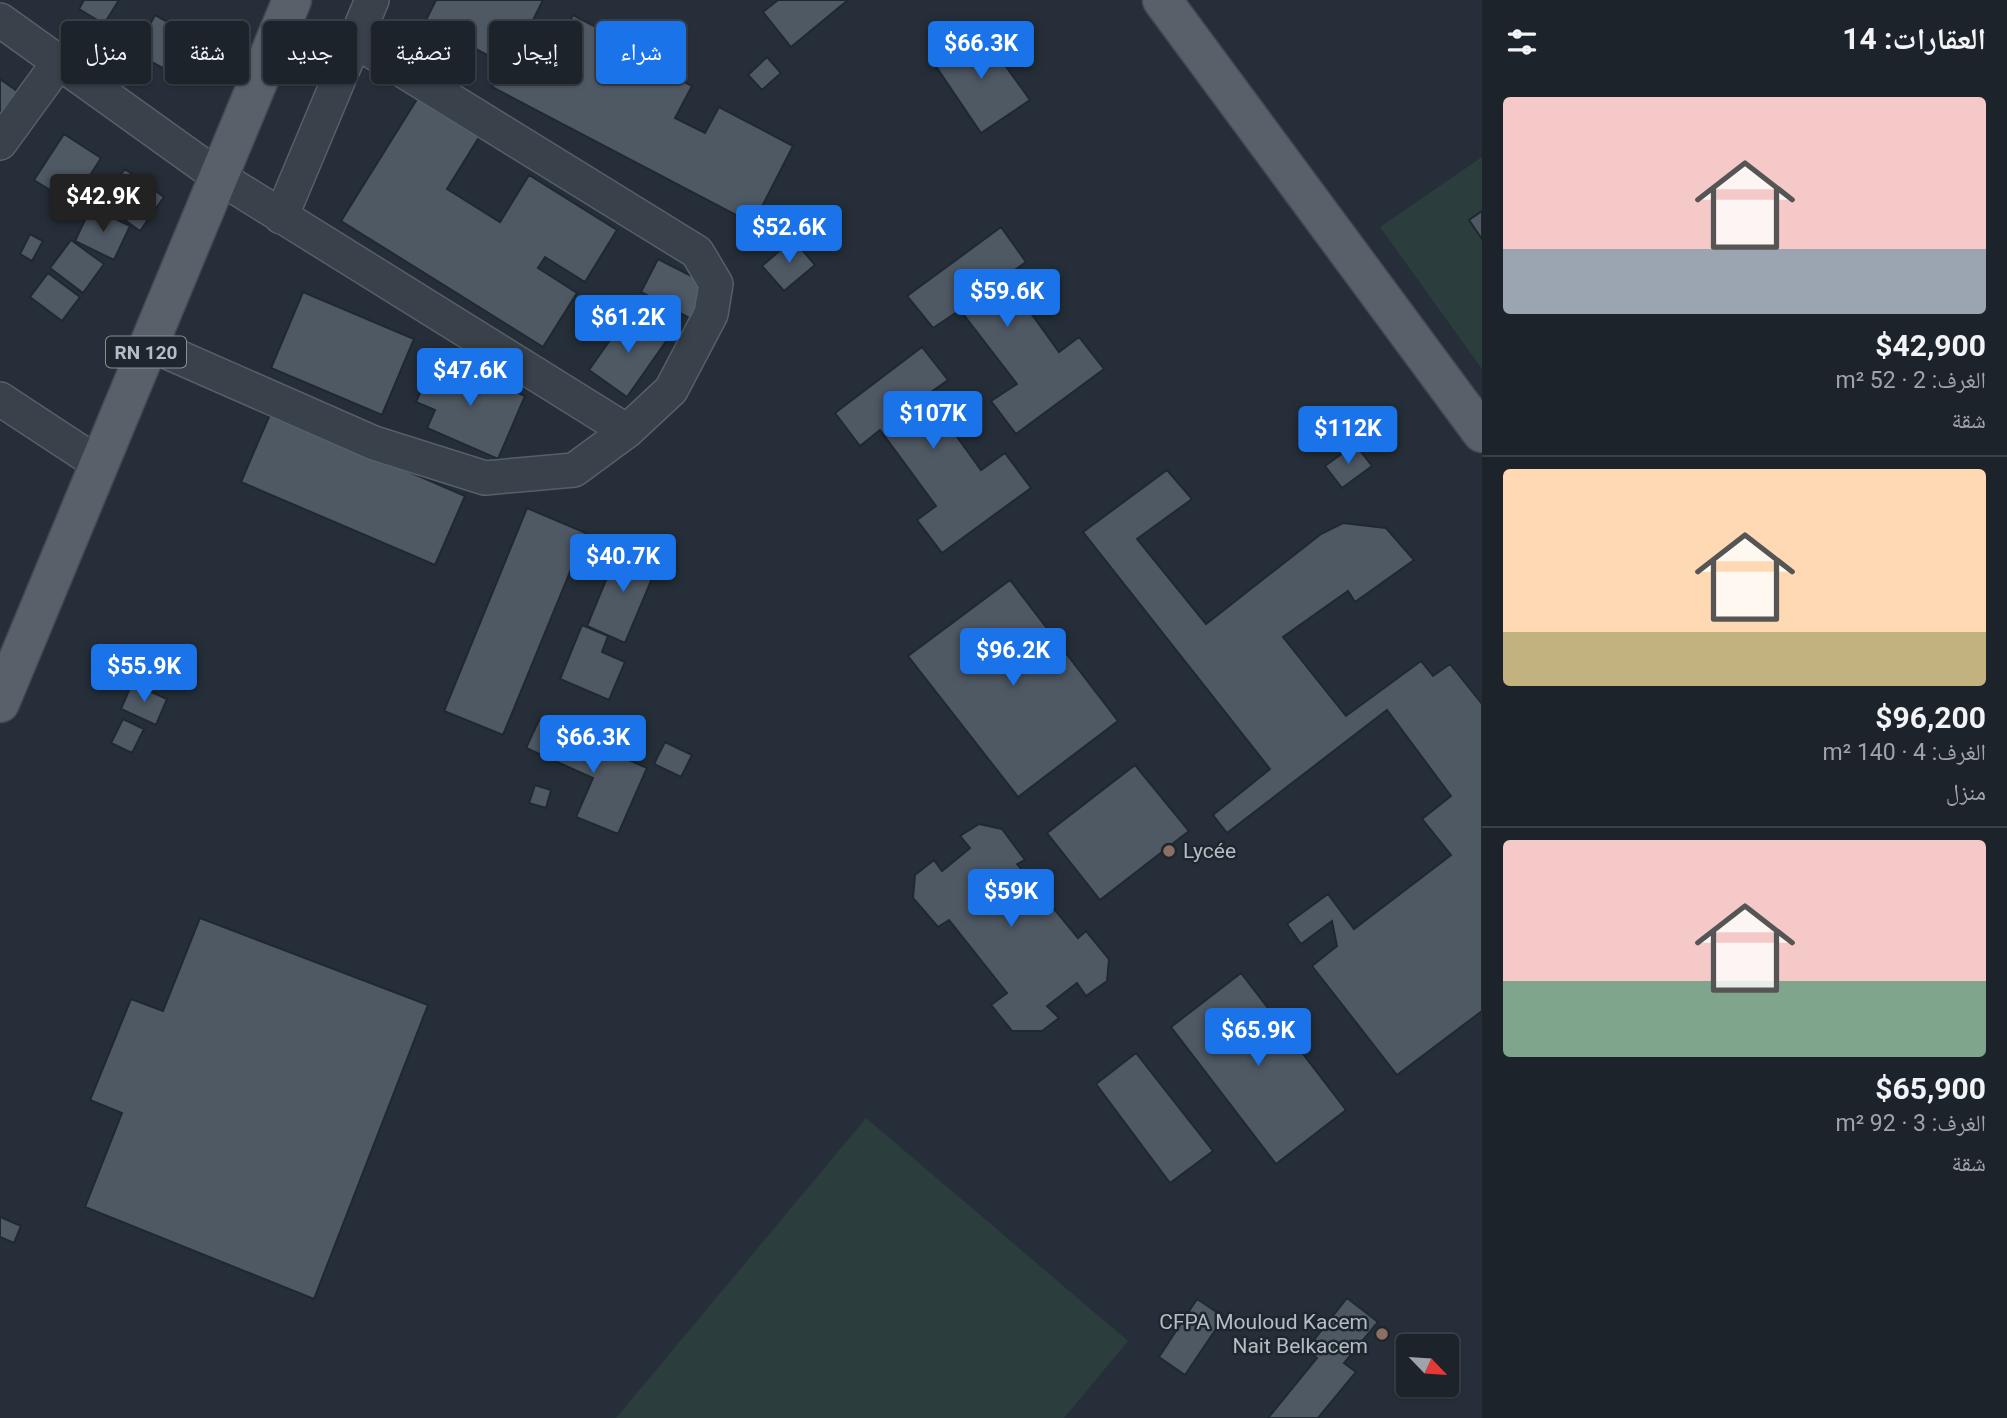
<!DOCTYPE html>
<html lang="ar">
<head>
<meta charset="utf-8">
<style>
	body { margin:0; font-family:Roboto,"Noto Naskh Arabic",sans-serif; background:#292f37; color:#f1f3f6; direction:rtl; height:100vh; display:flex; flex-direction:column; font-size:26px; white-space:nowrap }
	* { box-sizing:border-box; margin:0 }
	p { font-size:23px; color:#a0a4a9 }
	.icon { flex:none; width:38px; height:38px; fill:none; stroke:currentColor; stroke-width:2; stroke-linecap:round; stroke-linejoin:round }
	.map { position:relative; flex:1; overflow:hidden; direction:ltr }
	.details { display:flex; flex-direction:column; background:#1c232b; width:525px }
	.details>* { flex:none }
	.banner { position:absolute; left:21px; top:21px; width:665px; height:63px; direction:rtl; display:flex; gap:14px }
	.needle { width:46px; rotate:115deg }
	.fabs { position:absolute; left:1396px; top:1334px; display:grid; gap:14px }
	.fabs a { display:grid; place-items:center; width:63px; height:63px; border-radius:7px; background:#1c232b; box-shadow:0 2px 5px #0004,0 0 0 2px #3a4047; font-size:35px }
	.price { position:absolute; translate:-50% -60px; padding:0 16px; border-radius:7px; background:#1a73e8; color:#fff; font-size:23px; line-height:46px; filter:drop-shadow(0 2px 4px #0008) }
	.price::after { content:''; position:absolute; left:50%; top:42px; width:21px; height:16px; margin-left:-10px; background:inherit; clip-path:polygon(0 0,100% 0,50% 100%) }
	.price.active { background:#222; color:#fff }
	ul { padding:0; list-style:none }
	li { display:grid; align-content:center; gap:14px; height:371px; padding:0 21px }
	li+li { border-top:2px solid #3a4047 }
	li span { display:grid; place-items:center; height:217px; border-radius:7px; color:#555 }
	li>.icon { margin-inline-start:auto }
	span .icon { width:126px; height:126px; fill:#fffc; stroke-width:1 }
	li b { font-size:30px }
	h2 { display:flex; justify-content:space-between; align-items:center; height:84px; padding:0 21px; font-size:30px }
	.pill { padding:0 24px; border-radius:7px; background:#1c232b; box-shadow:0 2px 5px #0004,0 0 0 2px #3a4047; font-size:24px; line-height:63px }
	.pill.active { background:#1a73e8; color:#fff }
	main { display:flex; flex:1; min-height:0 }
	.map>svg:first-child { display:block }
</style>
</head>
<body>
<main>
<section class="details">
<h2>العقارات: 14<svg class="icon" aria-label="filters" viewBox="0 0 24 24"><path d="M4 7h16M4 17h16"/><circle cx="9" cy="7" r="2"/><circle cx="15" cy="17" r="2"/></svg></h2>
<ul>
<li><span style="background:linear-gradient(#f6c9c9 70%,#9aa5b1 0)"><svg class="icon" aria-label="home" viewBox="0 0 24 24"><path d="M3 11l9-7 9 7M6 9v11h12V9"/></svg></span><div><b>$42,900</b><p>الغرف: 2 · 52 m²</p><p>شقة</p></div></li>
<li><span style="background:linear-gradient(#ffd9b3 75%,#c2b280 0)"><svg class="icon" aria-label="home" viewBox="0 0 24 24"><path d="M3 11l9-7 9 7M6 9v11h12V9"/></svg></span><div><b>$96,200</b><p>الغرف: 4 · 140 m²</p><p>منزل</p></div></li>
<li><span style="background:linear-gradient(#f6c9c9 65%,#7fa58c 0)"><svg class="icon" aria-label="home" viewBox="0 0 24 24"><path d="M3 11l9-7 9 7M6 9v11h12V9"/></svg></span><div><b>$65,900</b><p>الغرف: 3 · 92 m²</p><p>شقة</p></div></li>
</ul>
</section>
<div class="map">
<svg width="1482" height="1418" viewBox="0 0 1482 1418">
	<rect width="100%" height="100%" fill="#262f39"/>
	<path fill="#2b3d3c" d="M1482 157V369L1380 227Z
		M866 1118 1128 1341 1064 1418H616Z"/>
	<path fill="#4f5964" stroke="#202831" stroke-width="2" d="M84 0H119L104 24 79 9Z
		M436 0H543L532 22 562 38 573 15 640 50 637 57 692 86 675 118 705 133 719 107 793 146 753 224 492 87 504 64 425 22Z
		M778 0H848L791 47 763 12Z
		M155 15 203 41 183 79 135 53Z
		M980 30 1030 100 981 133 933 62Z
		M767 57 781 73 762 90 748 75Z
		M0 79 17 91 0 115Z
		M419 96 481 134 447 189 500 222 529 175 617 230 585 282 545 257 538 268 577 293 543 347 341 221Z
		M64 134 101 158 72 204 34 180Z
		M125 169 164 197 140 231 100 202Z
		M91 207 130 226 114 260 75 241Z
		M1482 211V239L1469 220Z
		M1001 227 1026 262 1005 277 1059 352 1079 337 1104 369 1016 434 991 401 1017 384 960 310 933 328 907 296Z
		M30 234 43 241 32 261 20 254Z
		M793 239 815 265 784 291 762 266Z
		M71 240 104 264 83 293 50 268Z
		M658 259 711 286 693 320 641 292Z
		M48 273 80 297 62 321 30 297Z
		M303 292 414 339 382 415 271 368Z
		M629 313 667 340 627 397 589 370Z
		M922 347 948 380 927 395 981 470 1005 453 1031 488 942 553 917 520 936 506 880 430 860 446 835 413Z
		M436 357 525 396 498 459 427 428 435 410 416 402Z
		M271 412 465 496 435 565 241 482Z
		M1355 444 1372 466 1342 488 1325 466Z
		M1167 470 1192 499 1137 539 1206 624 1321 534 1343 523 1386 528 1414 560 1355 602 1348 591 1283 637 1346 716 1421 661 1433 676 1450 664 1482 704V1011L1397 1075 1312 966 1337 946 1332 921 1301 944 1287 924 1328 894 1354 929 1451 855 1422 819 1451 796 1387 710 1227 833 1213 815 1270 769 1083 532Z
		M527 508 586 533 503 735 444 711Z
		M620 546 659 562 625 643 587 626Z
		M1010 580 1118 721 1018 797 908 656Z
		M582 625 608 636 602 652 625 662 609 700 560 679Z
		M132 683 167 699 156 725 121 709Z
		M123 719 144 729 132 753 111 743Z
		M539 720 647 768 618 834 576 817 593 778 526 748Z
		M665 742 692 755 681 777 654 764Z
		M1135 765 1189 831 1100 900 1047 833Z
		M535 785 551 790 546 808 529 803Z
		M979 824 1002 829 1025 860 1017 864 1078 938 1086 931 1109 959 1107 981 1086 996 1077 983 1047 1006 1059 1018 1042 1031H1012L991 1005 1007 993 949 920 938 927 913 898 915 875 934 860 942 871 970 848 960 836Z
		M200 918 428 1005 314 1299 85 1207 122 1113 90 1100 131 999 163 1011Z
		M1241 973 1346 1110 1276 1164 1171 1027Z
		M1136 1053 1213 1151 1170 1183 1096 1084Z
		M0 1217 21 1226 14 1243 0 1237Z
		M1347 1298 1378 1322 1344 1363 1356 1372 1318 1418H1268L1317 1358 1306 1350Z
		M1197 1299 1224 1317 1185 1375 1159 1357Z"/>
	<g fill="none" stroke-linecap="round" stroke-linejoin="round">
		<defs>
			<path id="minor" d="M0 20 219 177 627 431
				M0 143 59 62
				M281 217 372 0
				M149 344 374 443 485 478 574 470 627 431 671 390 711 314 716 284 697 252 355 41
				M0 399 99 464"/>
			<path id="major" d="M1162 0 1482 433
				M0 703 292 0"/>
		</defs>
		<use href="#minor" stroke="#575f68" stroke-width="36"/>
		<use href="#major" stroke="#424a53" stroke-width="41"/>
		<use href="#minor" stroke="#39414a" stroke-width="33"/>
		<use href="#major" stroke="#586069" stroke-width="38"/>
	</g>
	<g fill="#8d6e63" stroke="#1e262e" stroke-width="2.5">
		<circle cx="1169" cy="851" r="7"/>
		<circle cx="1382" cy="1334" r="7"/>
	</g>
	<g text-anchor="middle" stroke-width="5" stroke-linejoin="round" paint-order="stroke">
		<rect fill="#1e262e" stroke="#888f98" stroke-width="2" x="106" y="336.5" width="80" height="31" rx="5"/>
		<g font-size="19" font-weight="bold" fill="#b5bcc5">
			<text x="146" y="359">RN 120</text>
		</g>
		<g font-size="21" fill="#b5bcc5" stroke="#1e262e" text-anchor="start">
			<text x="1183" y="858">Lycée</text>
			<text x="1368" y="1329" text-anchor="end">CFPA Mouloud Kacem<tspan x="1368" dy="24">Nait Belkacem</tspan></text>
		</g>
	</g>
</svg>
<div class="fabs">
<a><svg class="needle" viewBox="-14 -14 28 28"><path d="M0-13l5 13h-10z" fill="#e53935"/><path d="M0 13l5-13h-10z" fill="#a0a4a9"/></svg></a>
</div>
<b class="price" style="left:981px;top:81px">$66.3K</b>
<b class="price active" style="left:103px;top:234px">$42.9K</b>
<b class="price" style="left:789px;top:265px">$52.6K</b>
<b class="price" style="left:1007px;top:329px">$59.6K</b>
<b class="price" style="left:628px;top:355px">$61.2K</b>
<b class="price" style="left:470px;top:408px">$47.6K</b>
<b class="price" style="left:933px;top:451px">$107K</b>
<b class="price" style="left:1348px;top:466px">$112K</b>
<b class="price" style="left:623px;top:594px">$40.7K</b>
<b class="price" style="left:1013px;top:688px">$96.2K</b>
<b class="price" style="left:144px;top:704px">$55.9K</b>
<b class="price" style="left:593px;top:775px">$66.3K</b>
<b class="price" style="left:1011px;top:929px">$59K</b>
<b class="price" style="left:1258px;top:1068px">$65.9K</b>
<div class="banner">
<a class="pill active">شراء</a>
<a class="pill">إيجار</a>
<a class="pill">تصفية</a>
<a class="pill">جديد</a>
<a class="pill">شقة</a>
<a class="pill">منزل</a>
</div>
</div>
</main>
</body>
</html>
